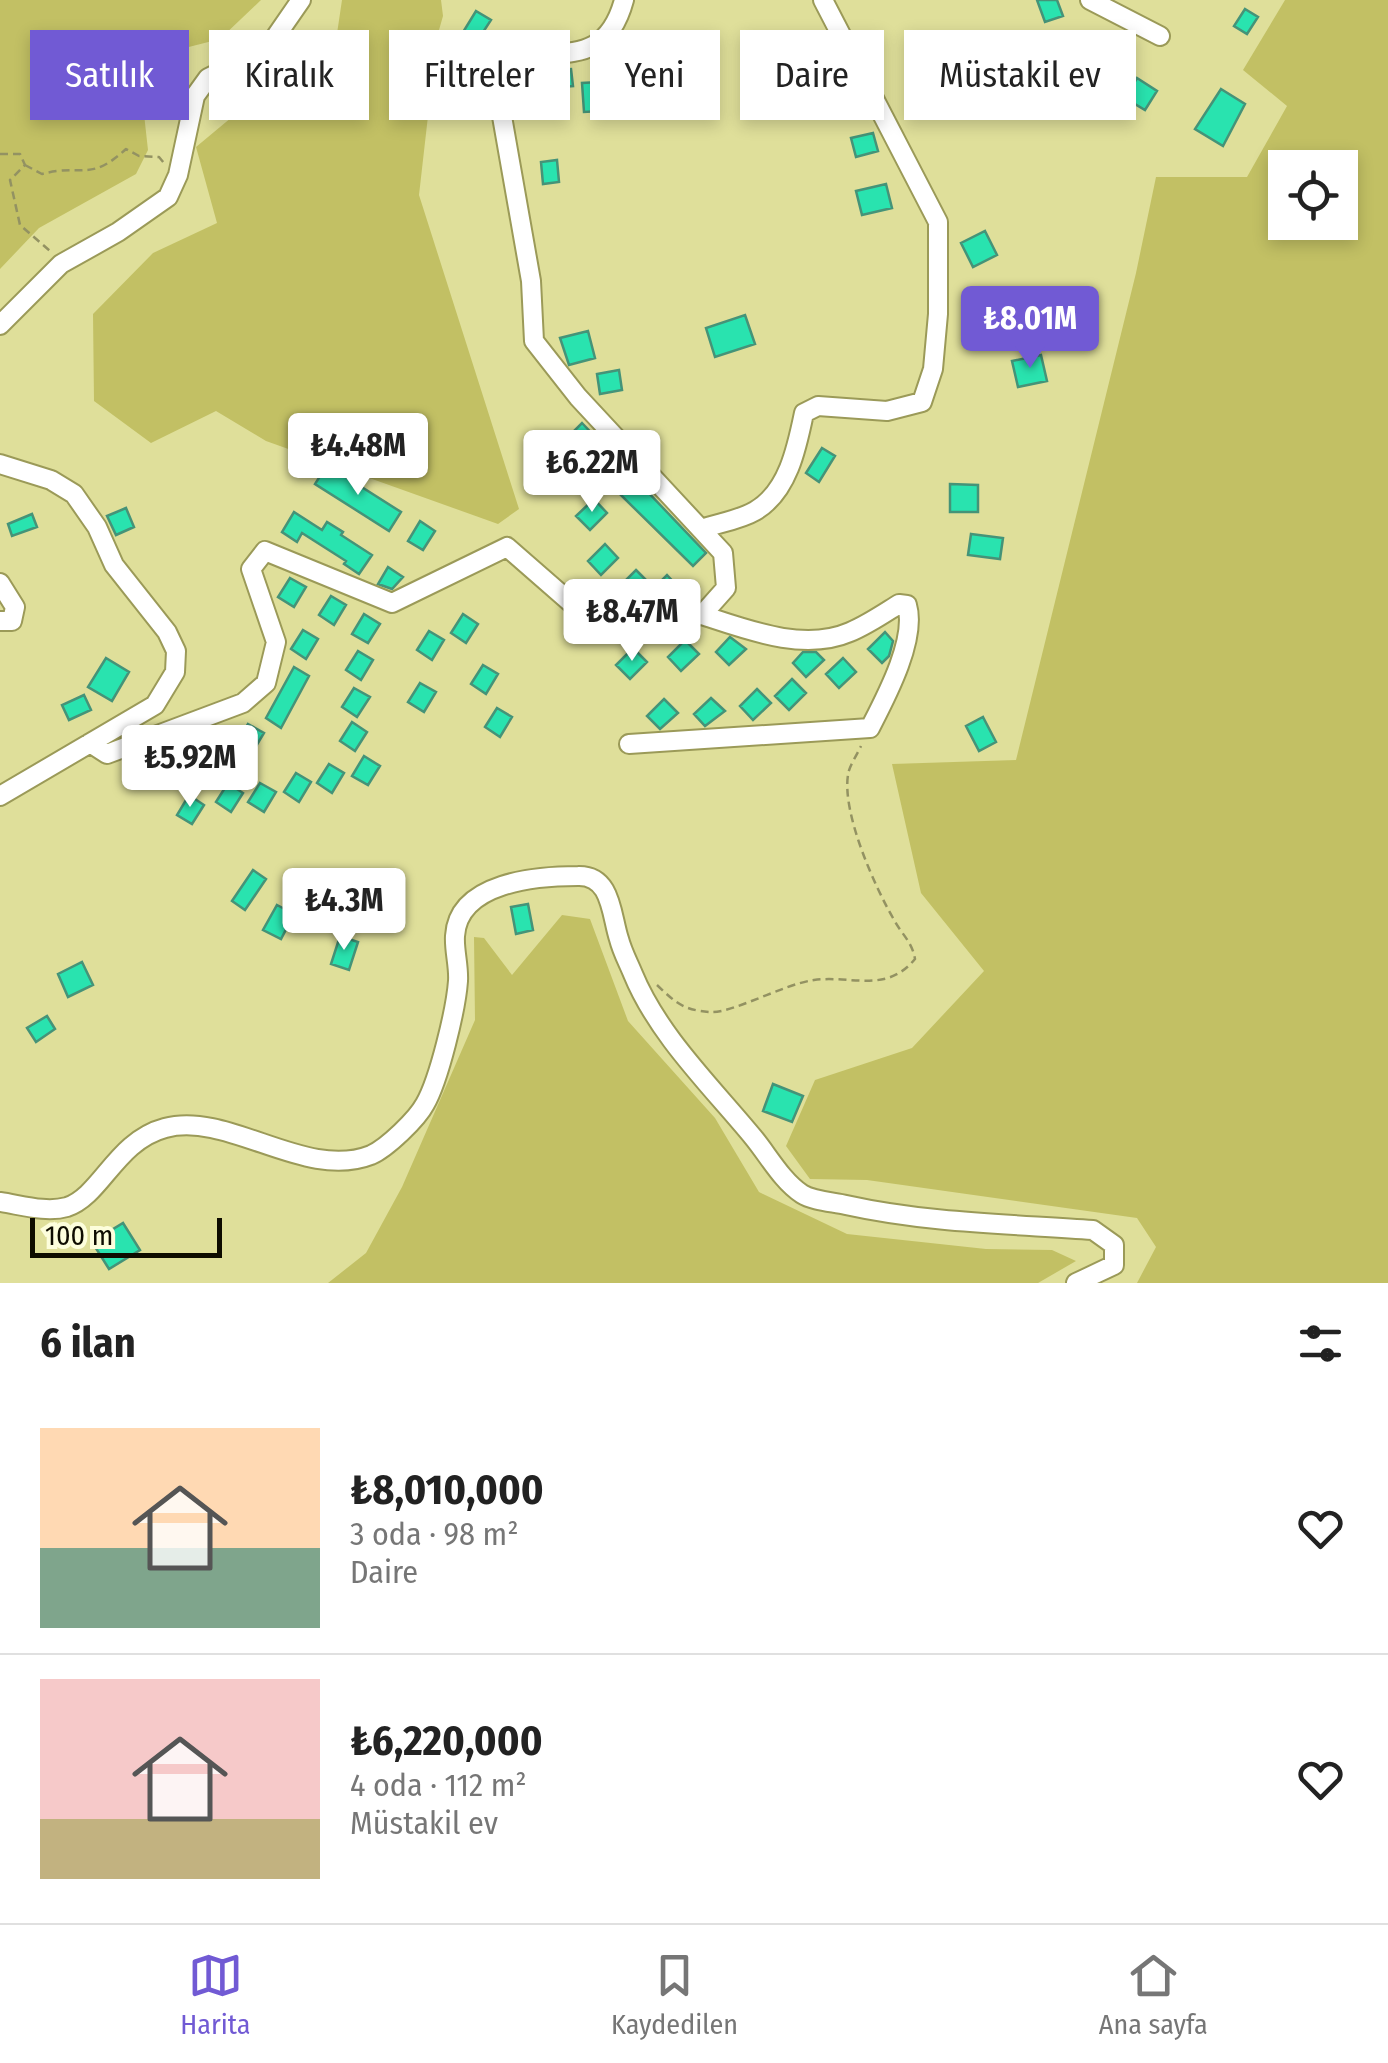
<!DOCTYPE html>
<html lang="tr">
<head>
<meta charset="utf-8">
<style>
	body { margin:0; font-family:"Fira Sans Condensed",sans-serif; background:#f2f2f2; color:#222; height:100vh; display:flex; flex-direction:column; font-size:38px; white-space:nowrap }
	* { box-sizing:border-box; margin:0 }
	p { font-size:32px; color:#767676 }
	.icon { flex:none; width:55px; height:55px; fill:none; stroke:currentColor; stroke-width:2; stroke-linecap:round; stroke-linejoin:round }
	.map { position:relative; height:1283px; overflow:hidden }
	.panel { display:flex; flex-direction:column; background:#fff; flex:1 }
	.panel>* { flex:none }
	.top-card { position:absolute; left:30px; top:30px; width:1330px; height:90px; display:flex; gap:20px }
	.fabs { position:absolute; left:1268px; top:150px; display:grid; gap:20px }
	.fabs a { display:grid; place-items:center; width:90px; height:90px; border-radius:0px; background:#fff; box-shadow:0 5px 15px #0003; font-size:50px }
	.scale { position:absolute; left:30px; bottom:25px; width:192px; box-sizing:border-box; padding-left:10px; border:5px solid #0e0c00; border-top:0; font-size:28px; line-height:35px; white-space:nowrap; color:#0e0c00; -webkit-text-stroke:8px #fdfedc; paint-order:stroke }
	.price { position:absolute; translate:-50% -85px; padding:0 22px; border-radius:10px; background:#fff; color:#222; font-size:32px; line-height:65px; filter:drop-shadow(0 2px 5px #0008) }
	.price::after { content:''; position:absolute; left:50%; top:60px; width:30px; height:22px; margin-left:-15px; background:inherit; clip-path:polygon(0 0,100% 0,50% 100%) }
	.price.current { background:#715ad4; color:#fff }
	ul { padding:0; list-style:none }
	li { display:flex; align-items:center; gap:30px; height:250px; padding:0 40px }
	li+li { border-top:2px solid #e0e0e0 }
	li span { display:grid; place-items:center; flex:none; width:280px; height:200px; border-radius:0px; color:#555 }
	li>.icon { margin-inline-start:auto }
	span .icon { width:120px; height:120px; fill:#fffc; stroke-width:1 }
	li b { font-size:42px }
	h2 { display:flex; justify-content:space-between; align-items:center; height:120px; padding:0 40px; font-size:42px }
	.chip { padding:0 35px; border-radius:0px; background:#fff; box-shadow:0 5px 15px #0003; font-size:35px; line-height:90px }
	.chip.current { background:#715ad4; color:#fff }
	.tabs { display:flex; justify-content:space-around; align-items:center; height:140px; border-top:2px solid #e0e0e0; background:#fff; font-size:28px; color:#767676 }
	.tabs a { display:grid; justify-items:center; gap:5px }
	.tabs .current { color:#715ad4 }
	.map>svg:first-child { display:block }
</style>
</head>
<body>
<div class="map">
<svg width="1388" height="1283" viewBox="0 0 1388 1283">
	<rect width="100%" height="100%" fill="#dfdf9a"/>
	<path fill="#c2c064" fill-rule="evenodd" d="M0 0H261L220 39 138 60 148 150 136 174 39 228 0 269Z
		M342 0H441L443 16 437 37 419 195 519 509 498 524 266 441 216 411 151 443 94 401 93 314 153 253 217 223 196 147 256 97 335 47Z
		M1285 0H1388V1283H1137L1156 1247 1137 1218 867 1180 810 1179 786 1146 815 1080 912 1048 984 971 921 893 892 764 1016 760 1136 273 1156 177H1247L1287 106 1243 70ZM1285 168H1340V222H1285Z
		M562 915 590 919 628 1021 715 1118 759 1192 847 1234 986 1249 1052 1250 1076 1261 1038 1283H328L366 1253 402 1187 475 1020 474 937 484 938 512 975Z"/>
	<path fill="#29e3af" stroke="#459378" stroke-width="2.5" d="M1037 0H1057L1063 16 1045 22Z
		M1245 9 1258 17 1247 34 1234 26Z
		M476 11 491 20 474 46 460 37Z
		M571 69 573 86 549 88 547 71Z
		M847 73 854 97 840 101 833 77Z
		M1137 78 1157 91 1145 110 1125 98Z
		M599 82 601 111 584 112 582 83Z
		M1221 89 1245 104 1223 146 1195 129Z
		M873 133 878 151 856 157 851 138Z
		M557 160 559 182 543 184 541 162Z
		M886 184 892 208 862 215 856 191Z
		M985 231 997 255 973 267 961 243Z
		M745 315 755 344 715 357 706 328Z
		M588 331 595 358 569 365 560 338Z
		M1041 355 1047 381 1018 387 1012 361Z
		M619 370 622 390 600 394 597 374Z
		M582 423 706 553 693 566 565 440Z
		M822 448 835 456 819 482 806 473Z
		M327 465 401 512 389 531 315 484Z
		M950 484 978 485V512H950Z
		M594 499 607 513 590 530 576 516Z
		M126 508 134 527 116 535 107 516Z
		M294 512 322 530 327 522 343 532 341 535 372 555 359 574 344 564 346 561 302 533 297 542 282 532Z
		M32 514 37 527 12 536 8 524Z
		M420 521 435 531 423 550 408 541Z
		M971 534 1003 538 1000 559 968 555Z
		M605 544 618 558 601 575 588 561Z
		M388 567 403 577 392 589 378 584Z
		M636 570 650 584 632 601 619 587Z
		M667 575 680 589 663 606 650 592Z
		M290 578 306 587 294 607 278 597Z
		M331 596 346 605 334 625 319 615Z
		M364 614 380 624 368 643 352 634Z
		M463 614 478 624 466 643 451 633Z
		M303 630 318 639 306 659 291 649Z
		M429 631 444 640 432 660 417 650Z
		M885 632 893 641 889 656 882 663 868 649Z
		M730 637 746 649 729 665 716 652Z
		M685 640 699 654 681 671 668 657Z
		M633 648 647 662 630 679 616 665Z
		M358 651 373 660 361 680 346 670Z
		M803 652H816L824 660 806 677 793 663Z
		M106 658 129 672 112 701 88 687Z
		M843 658 856 672 839 688 826 674Z
		M483 665 498 674 486 694 471 684Z
		M294 667 309 676 281 728 266 718Z
		M792 679 806 693 789 710 775 696Z
		M420 683 436 692 424 712 408 702Z
		M354 688 370 697 357 717 342 707Z
		M757 689 771 703 753 720 740 706Z
		M84 695 91 710 69 720 62 705Z
		M711 698 725 711 705 726 694 714Z
		M664 699 678 713 660 729 647 716Z
		M497 708 512 717 500 737 485 727Z
		M983 717 996 742 979 751 966 726Z
		M352 722 367 732 355 751 340 741Z
		M248 724 264 733 252 753 236 743Z
		M222 735 238 745 226 765 210 755Z
		M186 750 202 759 190 779 174 769Z
		M364 756 380 766 368 785 352 776Z
		M329 764 344 773 332 793 317 783Z
		M296 773 311 782 299 802 284 792Z
		M228 783 243 793 231 812 216 802Z
		M260 783 276 792 264 812 248 802Z
		M189 795 204 805 192 824 177 815Z
		M253 870 266 879 245 910 232 901Z
		M528 904 533 930 516 934 511 907Z
		M277 905 294 914 281 939 263 930Z
		M340 936 358 942 349 970 331 964Z
		M82 962 93 985 68 997 58 974Z
		M47 1016 55 1029 36 1042 27 1028Z
		M773 1084 803 1096 792 1122 763 1111Z
		M123 1223 140 1250 109 1269 92 1242Z"/>
	<g fill="none" stroke-linecap="round" stroke-linejoin="round">
		<defs>
			<path id="minor" d="M1090 0 1160 36
				M0 325 61 264 118 232 168 197 178 175 195 96 208 78 260 52 274 39 301 0
				M0 464 51 480 74 494 97 527 114 565 167 632 176 651 175 672 155 705 0 796
				M701 529C718 523 740 520 755 511 788 492 797 447 804 413L818 406 887 411 922 402 933 369 938 314V222L823 0
				M0 583 15 607 12 621H0
				M90 743 107 754 243 703 266 683 276 642 251 569 265 551 392 603 507 547 578 609 631 627 702 615 726 588 723 553 578 397 534 341 531 281 494 71C539 35 602 82 624 0
				M629 744 870 728C886 697 917 639 907 605L899 604C883 614 867 625 850 632 804 652 748 630 702 615
				M0 1202C21 1205 46 1213 67 1207 101 1196 116 1141 165 1128 229 1111 305 1181 371 1155 387 1148 417 1119 425 1104 439 1080 456 1009 458 981 459 966 454 950 455 936 458 882 537 876 578 876 612 875 611 915 619 939 622 951 628 962 633 974 658 1035 711 1086 753 1137 768 1155 782 1181 802 1194 813 1201 833 1202 846 1205 927 1223 1010 1224 1093 1230L1114 1245V1265L1076 1283"/>
		</defs>
		<use href="#minor" stroke="#9b9a58" stroke-width="22"/>
		<path stroke="#939262" stroke-width="2.5" stroke-dasharray="8 5" stroke-linecap="butt" d="M0 154H20L25 165 10 180 20 225 50 251
			M25 165 42 174C83 163 89 183 126 149L139 156 159 157 164 163
			M657 985C676 1003 683 1010 710 1012 731 1014 784 984 814 980 852 975 886 994 915 959 912 941 901 934 893 918 874 885 842 813 848 775 849 766 857 755 861 746"/>
		<use href="#minor" stroke="#fff" stroke-width="18"/>
	</g>
</svg>
<div class="fabs">
<a><svg class="icon" aria-label="locate" viewBox="0 0 24 24"><circle cx="12" cy="12" r="6"/><path d="M12 2v4M12 18v4M2 12h4M18 12h4"/></svg></a>
</div>
<div class="scale">100 m</div>
<b class="price current" style="left:1030px;top:371px">₺8.01M</b>
<b class="price" style="left:358px;top:498px">₺4.48M</b>
<b class="price" style="left:592px;top:515px">₺6.22M</b>
<b class="price" style="left:632px;top:664px">₺8.47M</b>
<b class="price" style="left:190px;top:810px">₺5.92M</b>
<b class="price" style="left:344px;top:953px">₺4.3M</b>
<div class="top-card">
<a class="chip current">Satılık</a>
<a class="chip">Kiralık</a>
<a class="chip">Filtreler</a>
<a class="chip">Yeni</a>
<a class="chip">Daire</a>
<a class="chip">Müstakil ev</a>
</div>
</div>
<section class="panel">
<h2>6 ilan<svg class="icon" aria-label="filters" viewBox="0 0 24 24"><path d="M4 7h16M4 17h16"/><circle cx="9" cy="7" r="2"/><circle cx="15" cy="17" r="2"/></svg></h2>
<ul>
<li><span style="background:linear-gradient(#ffd9b3 60%,#7fa58c 0)"><svg class="icon" aria-label="home" viewBox="0 0 24 24"><path d="M3 11l9-7 9 7M6 9v11h12V9"/></svg></span><div><b>₺8,010,000</b><p>3 oda · 98 m²</p><p>Daire</p></div><svg class="icon" aria-label="heart" viewBox="0 0 24 24"><path d="M12 20l-8-8c-3-5 5-10 8-4 3-6 11-1 8 4z"/></svg></li>
<li><span style="background:linear-gradient(#f6c9c9 70%,#c2b280 0)"><svg class="icon" aria-label="home" viewBox="0 0 24 24"><path d="M3 11l9-7 9 7M6 9v11h12V9"/></svg></span><div><b>₺6,220,000</b><p>4 oda · 112 m²</p><p>Müstakil ev</p></div><svg class="icon" aria-label="heart" viewBox="0 0 24 24"><path d="M12 20l-8-8c-3-5 5-10 8-4 3-6 11-1 8 4z"/></svg></li>
</ul>
</section>
<nav class="tabs">
<a class="current"><svg class="icon" aria-label="map" viewBox="0 0 24 24"><path d="M3 6l6-2 6 2 6-2v14l-6 2-6-2-6 2zM9 4v14M15 6v14"/></svg>Harita</a>
<a><svg class="icon" aria-label="saved" viewBox="0 0 24 24"><path d="M7 4h10v16l-5-4-5 4z"/></svg>Kaydedilen</a>
<a><svg class="icon" aria-label="home" viewBox="0 0 24 24"><path d="M3 11l9-7 9 7M6 9v11h12V9"/></svg>Ana sayfa</a>
</nav>
</body>
</html>
